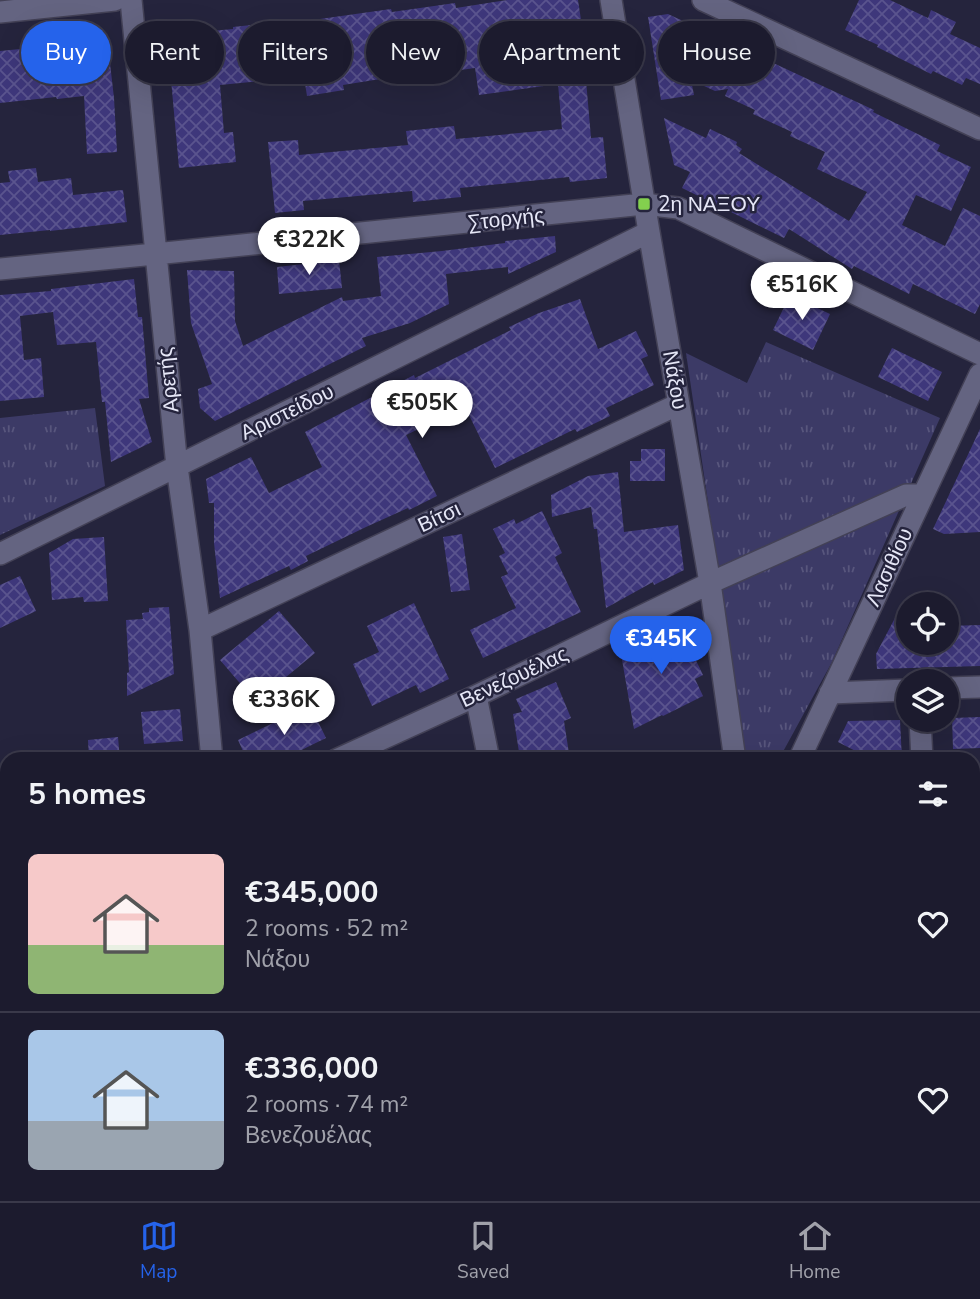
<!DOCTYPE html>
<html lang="en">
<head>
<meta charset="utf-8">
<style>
	body { margin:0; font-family:"Nunito Sans",sans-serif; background:#29283a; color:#f1f3f6; height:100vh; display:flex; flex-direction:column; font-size:26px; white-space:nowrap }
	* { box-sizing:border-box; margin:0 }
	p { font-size:23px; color:#a0a1aa }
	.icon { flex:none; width:38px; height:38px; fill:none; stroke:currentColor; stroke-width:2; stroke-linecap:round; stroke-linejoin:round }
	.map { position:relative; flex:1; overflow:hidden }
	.sheet { position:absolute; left:0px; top:752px; width:980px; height:450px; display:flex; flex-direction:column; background:#1c1b2e; border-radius:21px 21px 0 0; box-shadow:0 7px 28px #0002,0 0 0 2px #3a394a }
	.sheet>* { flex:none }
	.banner { position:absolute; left:21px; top:21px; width:938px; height:63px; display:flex; gap:14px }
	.tools { position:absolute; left:896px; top:592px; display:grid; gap:14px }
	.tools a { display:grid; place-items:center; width:63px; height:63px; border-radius:50%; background:#1c1b2e; box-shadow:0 7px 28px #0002,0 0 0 2px #3a394a; font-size:35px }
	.price { position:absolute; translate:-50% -60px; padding:0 16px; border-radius:24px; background:#fff; color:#222; font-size:23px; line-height:46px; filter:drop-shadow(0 2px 4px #0008) }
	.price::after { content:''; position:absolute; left:50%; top:42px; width:21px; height:16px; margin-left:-10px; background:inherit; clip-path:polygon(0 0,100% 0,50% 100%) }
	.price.selected { background:#2563eb; color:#fff }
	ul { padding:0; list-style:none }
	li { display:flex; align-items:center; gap:21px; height:175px; padding:0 28px }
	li+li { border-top:2px solid #3a394a }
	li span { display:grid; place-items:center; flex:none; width:196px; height:140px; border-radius:10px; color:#555 }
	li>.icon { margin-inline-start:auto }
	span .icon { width:84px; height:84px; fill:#fffc; stroke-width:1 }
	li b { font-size:30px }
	h2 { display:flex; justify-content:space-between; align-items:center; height:84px; padding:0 28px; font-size:30px }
	.pill { padding:0 24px; border-radius:32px; background:#1c1b2e; box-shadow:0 7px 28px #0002,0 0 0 2px #3a394a; font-size:24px; line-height:63px }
	.pill.selected { background:#2563eb; color:#fff }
	.tab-bar { display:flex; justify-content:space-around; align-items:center; height:98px; border-top:2px solid #3a394a; background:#1c1b2e; font-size:19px; color:#a0a1aa }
	.tab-bar a { display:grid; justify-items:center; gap:4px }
	.tab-bar .selected { color:#2563eb }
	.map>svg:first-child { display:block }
</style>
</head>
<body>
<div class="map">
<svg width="980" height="1201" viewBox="0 0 980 1201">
	<defs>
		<pattern id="grass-tufts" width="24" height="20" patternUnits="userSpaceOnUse" patternTransform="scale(1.75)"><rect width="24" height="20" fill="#3c3a66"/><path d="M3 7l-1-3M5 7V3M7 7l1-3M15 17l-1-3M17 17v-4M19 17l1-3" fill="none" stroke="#58567d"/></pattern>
		<pattern id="building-cross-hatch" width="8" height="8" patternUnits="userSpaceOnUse" patternTransform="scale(1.75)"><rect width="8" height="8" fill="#3e377b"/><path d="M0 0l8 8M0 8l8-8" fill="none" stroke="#5a548e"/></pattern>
	</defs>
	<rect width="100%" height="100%" fill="#25243d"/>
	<path fill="url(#grass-tufts)" d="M766 342 940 418 832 662 779 759H746L686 353 747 383Z
		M95 408 105 486 0 535V418Z"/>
	<path fill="url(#building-cross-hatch)" d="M507 0H578L586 53 590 52 594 79 586 80 591 138 603 137 607 178 570 182 569 177 460 188 461 197 413 202 412 191 303 201 304 210 275 213 268 142 298 140 299 155 408 145 406 131 454 126 456 139 562 129 558 84 479 95 475 68 425 75 424 72 343 85 344 90 307 96 304 77 220 85 224 133 233 132 236 162 179 168 167 35 233 29V27L270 23V26L391 9 392 12 455 3 456 8Z
		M859 0H890L928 18 931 10 956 22 950 34 980 48V84L966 78 962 85 933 71 931 74 877 47 878 45 845 30Z
		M668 14 874 110 873 112 940 145 937 151 971 167 951 211 916 195 902 225 945 246 963 208 980 216V304L975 314 913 284 909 294 854 266 852 269 789 229 784 238 682 188 690 172 674 165 664 118 706 138 710 129 737 142 736 145 742 149 739 153 849 221 867 192 817 169 825 152 790 136 792 132 753 114 755 110 725 96 728 89 715 91 691 80 694 95 661 100 648 17Z
		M107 37 114 98 117 152 87 154 84 96 57 99 56 97 0 103V51L51 46 50 43Z
		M36 168 38 182 71 178 73 195 123 190 127 222 50 231V230L0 235V183L10 182 8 171Z
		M555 236 556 252 508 274V267L446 274 449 304 410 323 362 338 366 346 215 421 200 408 198 389 212 384 191 323 187 270 234 271 235 321 243 346 342 297 343 301 381 296 377 257 442 251 505 243V241Z
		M339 260 342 288 279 294 277 267Z
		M134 279 138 317H142L149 398 139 399 152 442 111 462 105 402H102L96 342 57 345 53 312 20 316 24 360 41 358 44 397 0 401V295L51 291V289Z
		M790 295 830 314 813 350 773 330Z
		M580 299 598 349 636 331 648 356 641 359 654 385 606 408 610 416 577 432 575 429 495 468 466 409 448 415 406 435 437 496 409 510 408 508 366 527 306 556 308 561 291 570 289 566 220 598 214 543V503H209L206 479 251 457 269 493 322 467 305 432 414 375 415 378 511 330 509 327 539 313Z
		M892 348 942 372 928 401 878 377Z
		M980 429V532L944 534 933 529Z
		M641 449H665V481H630V461H641Z
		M618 472 624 532 678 525 684 570 654 585 653 582 606 608 597 529H594L591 507 552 517 551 495 588 476Z
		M542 511 562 553 555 557 581 612 483 658 470 630 516 608 501 577 508 574 499 556 505 553 493 529 514 519 516 524Z
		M462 534 470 590 451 592 443 537Z
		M104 537 108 601 84 602 83 597 52 600 49 553 73 539Z
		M20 576 36 611 0 628V585Z
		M414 603 449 679 420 693 416 685 372 706 353 664 379 652 367 626Z
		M169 607 174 674 127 696V673L129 672 126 620 143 619 142 613 149 612V608Z
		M279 611 315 653 256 702 220 660Z
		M895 618 908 623V642H947V626L980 625V666L877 669 876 654Z
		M685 624 696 647 691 650 703 675 695 679 703 696 663 716 662 715 634 729 621 654 645 642 646 644Z
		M556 682 571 718 564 721 570 760H527L526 751 519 752 513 714 522 712 516 699Z
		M310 705 326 738 281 760H247L238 740Z
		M180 709 183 741 144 744 141 712Z
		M980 717V748L953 749 952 718Z
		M900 720 902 760H873L838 742 848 721Z
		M118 737 120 760H89L88 740Z"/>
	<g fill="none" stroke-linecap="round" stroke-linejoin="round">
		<defs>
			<path id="minor" d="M131 0 177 467 200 630 212 760
				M611 0 649 232 710 583 735 760
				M703 0 980 129
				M0 12 115 0
				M0 269 155 254 644 204 678 208 980 354
				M0 554 649 232
				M200 630 679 404
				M947 688 980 687
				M830 693 908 690
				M476 696 489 760
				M920 719 922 760
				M336 760 476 696 710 583 906 495H923
				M799 760 980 374
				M0 921 7 918
				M263 1195 265 1201
				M618 1195 620 1201
				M764 1195V1201
				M942 1195 943 1201
				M141 1201 153 1195"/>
		</defs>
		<use href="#minor" stroke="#434156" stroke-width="24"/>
		<use href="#minor" stroke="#646481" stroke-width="21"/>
	</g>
	<rect fill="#83d04e" stroke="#25243d" stroke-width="2.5" x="637" y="197" width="14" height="14" rx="3.5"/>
	<g text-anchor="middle" stroke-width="5" stroke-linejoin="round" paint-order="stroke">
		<g font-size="21" fill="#e6e7f7" stroke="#25243d" text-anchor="start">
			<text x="658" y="211">2η ΝΑΞΟΥ</text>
		</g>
		<g font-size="21" fill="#e6e7f7" stroke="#25243d">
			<text transform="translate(506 219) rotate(-6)" y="7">Στοργής</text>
			<text transform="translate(168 380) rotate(-96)" y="7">Αρετής</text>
			<text transform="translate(675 380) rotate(80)" y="7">Νάξου</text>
			<text transform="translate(287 412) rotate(-26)" y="7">Αριστείδου</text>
			<text transform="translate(439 517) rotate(-25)" y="7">Βίτσι</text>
			<text transform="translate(889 567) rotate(-65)" y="7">Λασιθίου</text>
			<text transform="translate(514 677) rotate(-25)" y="7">Βενεζουέλας</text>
		</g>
	</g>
</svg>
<div class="tools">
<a><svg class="icon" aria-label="locate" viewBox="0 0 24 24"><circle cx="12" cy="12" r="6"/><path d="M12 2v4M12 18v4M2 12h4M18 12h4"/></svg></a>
<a><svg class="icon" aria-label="layers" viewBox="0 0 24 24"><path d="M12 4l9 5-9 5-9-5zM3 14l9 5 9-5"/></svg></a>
</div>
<b class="price" style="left:309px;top:277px">€322K</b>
<b class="price" style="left:802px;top:322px">€516K</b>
<b class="price" style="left:422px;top:440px">€505K</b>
<b class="price selected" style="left:661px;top:676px">€345K</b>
<b class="price" style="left:284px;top:737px">€336K</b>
<div class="banner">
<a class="pill selected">Buy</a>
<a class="pill">Rent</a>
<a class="pill">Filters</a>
<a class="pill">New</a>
<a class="pill">Apartment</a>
<a class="pill">House</a>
</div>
<section class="sheet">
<h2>5 homes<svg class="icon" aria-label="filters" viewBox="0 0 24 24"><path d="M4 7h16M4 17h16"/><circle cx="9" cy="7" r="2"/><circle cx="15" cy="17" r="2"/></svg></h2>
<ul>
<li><span style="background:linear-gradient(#f6c9c9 65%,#8fb573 0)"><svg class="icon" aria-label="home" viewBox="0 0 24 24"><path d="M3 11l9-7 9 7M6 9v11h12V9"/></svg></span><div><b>€345,000</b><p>2 rooms · 52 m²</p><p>Νάξου</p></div><svg class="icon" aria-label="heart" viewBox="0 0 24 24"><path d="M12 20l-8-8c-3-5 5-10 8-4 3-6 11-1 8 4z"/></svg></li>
<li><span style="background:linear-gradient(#a9c7e8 65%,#9aa5b1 0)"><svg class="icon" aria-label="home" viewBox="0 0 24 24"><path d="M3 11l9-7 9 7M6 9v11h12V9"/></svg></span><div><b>€336,000</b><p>2 rooms · 74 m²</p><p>Βενεζουέλας</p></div><svg class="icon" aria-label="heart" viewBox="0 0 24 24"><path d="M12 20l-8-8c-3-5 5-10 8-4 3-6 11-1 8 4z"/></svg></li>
</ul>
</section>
</div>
<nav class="tab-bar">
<a class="selected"><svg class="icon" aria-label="map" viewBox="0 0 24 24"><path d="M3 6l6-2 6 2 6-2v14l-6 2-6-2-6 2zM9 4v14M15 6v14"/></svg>Map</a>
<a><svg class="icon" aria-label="saved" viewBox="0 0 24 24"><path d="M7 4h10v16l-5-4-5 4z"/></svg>Saved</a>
<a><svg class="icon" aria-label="home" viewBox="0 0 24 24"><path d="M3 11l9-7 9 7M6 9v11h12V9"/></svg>Home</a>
</nav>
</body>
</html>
